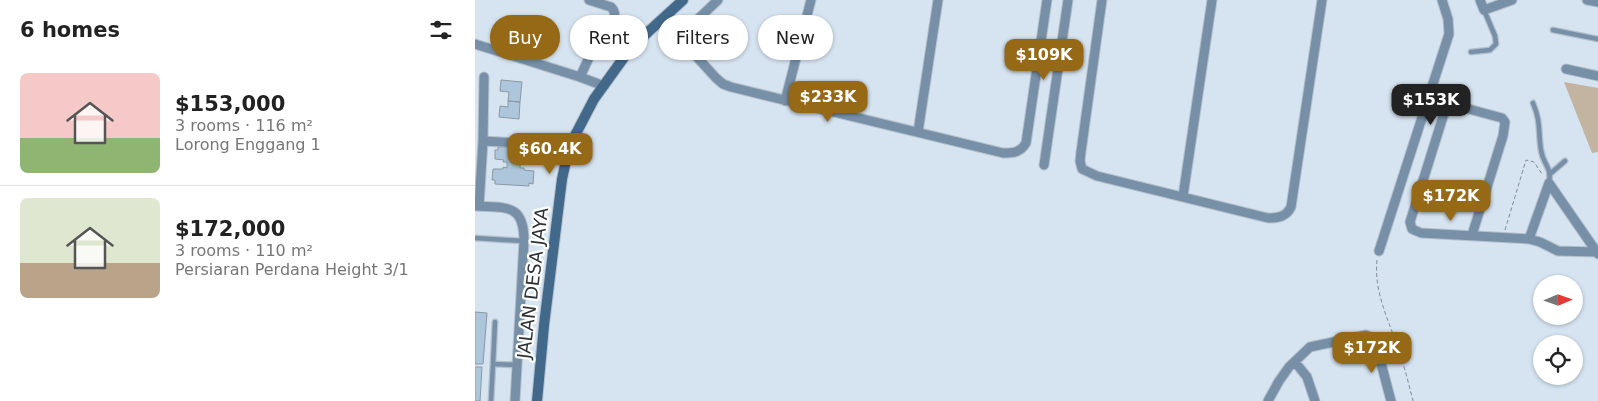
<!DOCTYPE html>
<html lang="en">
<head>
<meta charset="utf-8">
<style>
	body { margin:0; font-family:"DejaVu Sans",sans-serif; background:#f2f2f2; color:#222; height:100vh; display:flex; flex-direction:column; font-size:19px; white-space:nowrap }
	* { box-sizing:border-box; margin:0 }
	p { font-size:16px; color:#767676 }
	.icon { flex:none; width:28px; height:28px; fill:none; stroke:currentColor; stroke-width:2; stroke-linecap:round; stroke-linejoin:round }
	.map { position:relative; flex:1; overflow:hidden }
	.sheet { display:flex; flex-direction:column; background:#fff; width:475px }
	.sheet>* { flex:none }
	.top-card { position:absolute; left:15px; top:15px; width:475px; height:45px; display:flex; gap:10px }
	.needle { width:32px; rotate:88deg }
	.tools { position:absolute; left:1058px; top:275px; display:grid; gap:10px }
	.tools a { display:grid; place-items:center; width:50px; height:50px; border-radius:50%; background:#fff; box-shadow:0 1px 4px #0004; font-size:25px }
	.price { position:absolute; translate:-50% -42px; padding:0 11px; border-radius:10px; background:#956916; color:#fff; font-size:16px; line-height:32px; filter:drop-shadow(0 1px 2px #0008) }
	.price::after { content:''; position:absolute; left:50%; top:30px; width:15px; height:11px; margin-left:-8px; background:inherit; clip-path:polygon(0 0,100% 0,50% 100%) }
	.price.active { background:#222; color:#fff }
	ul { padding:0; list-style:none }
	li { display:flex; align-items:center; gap:15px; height:125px; padding:0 20px }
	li+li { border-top:1px solid #e0e0e0 }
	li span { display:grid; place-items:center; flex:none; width:140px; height:100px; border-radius:8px; color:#555 }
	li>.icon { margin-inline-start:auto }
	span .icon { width:60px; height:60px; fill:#fffc; stroke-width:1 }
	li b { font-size:21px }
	h2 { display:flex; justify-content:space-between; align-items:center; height:60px; padding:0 20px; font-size:21px }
	.chip { padding:0 18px; border-radius:22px; background:#fff; box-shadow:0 1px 4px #0004; font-size:18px; line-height:45px }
	.chip.active { background:#956916; color:#fff }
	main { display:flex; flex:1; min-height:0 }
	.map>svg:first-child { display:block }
</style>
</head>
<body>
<main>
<section class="sheet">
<h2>6 homes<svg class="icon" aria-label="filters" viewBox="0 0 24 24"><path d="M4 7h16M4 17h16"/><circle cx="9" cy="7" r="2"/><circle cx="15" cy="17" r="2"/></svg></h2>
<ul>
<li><span style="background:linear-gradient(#f6c9c9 65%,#8fb573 0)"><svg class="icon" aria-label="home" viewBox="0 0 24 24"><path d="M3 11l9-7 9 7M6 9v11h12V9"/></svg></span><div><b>$153,000</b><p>3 rooms · 116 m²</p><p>Lorong Enggang 1</p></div></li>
<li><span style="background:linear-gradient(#dfe7d0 65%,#b9a48a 0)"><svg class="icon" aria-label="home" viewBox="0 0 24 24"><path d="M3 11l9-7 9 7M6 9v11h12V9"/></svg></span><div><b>$172,000</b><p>3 rooms · 110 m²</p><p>Persiaran Perdana Height 3/1</p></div></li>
</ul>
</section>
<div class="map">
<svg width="1123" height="401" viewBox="0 0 1123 401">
	<rect width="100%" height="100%" fill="#d6e4f1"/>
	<path fill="#c2b4a1" d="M1089 82 1123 88V152L1117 153Z"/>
	<path fill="#aec6dc" stroke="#8b98a3" d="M26 80 47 82 45 102 33 101 34 92 25 91Z
		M33 101 45 102 44 119 24 117 25 106 33 107Z
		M23 147 55 149V151H59L58 163H45V168H49V170L59 171 58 184 54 183V186L20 184V180H17L18 169H28V167L32 168V162H28L29 160 20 159V150H23Z
		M0 312 12 313 8 364H0Z
		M0 367H7L5 401H0Z"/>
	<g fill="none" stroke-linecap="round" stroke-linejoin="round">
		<defs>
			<path id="lane" d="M1078 30 1123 39
				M996 52 1015 50 1021 44 1020 36 1009 10
				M1058 103C1066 122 1063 131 1066 150 1068 165 1077 166 1074 183
				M1076 173 1090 161
				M0 238 49 241
				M18 364 20 322
				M16 401 18 364 42 365"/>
			<path id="street" d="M627 0 606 152 605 161 607 169 622 176 793 218C803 218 811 217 816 207L847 0
				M1005 0 1009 10 1037 0
				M1112 0 1123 2
				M187 19 241 78 248 84 256 87 528 153C538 153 545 153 551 143L572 0
				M204 37 243 0
				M0 44 105 77 129 86
				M1091 69 1123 76
				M105 77 118 49 139 19C140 14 140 11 136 7L114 0
				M953 98 1027 118 1030 122 1028 136 997 235
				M310 101 336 0
				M972 104 935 222 937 229 946 233 1054 239 1065 242 1083 251 1121 252
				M443 132 463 0
				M8 141 63 144
				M569 165 593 0
				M1074 183 1123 254
				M708 196 737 0
				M0 206C31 208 49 203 49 241L40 401
				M4 206 8 141 9 77
				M1054 239 1074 183
				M904 251 974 34 973 19 967 0
				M820 362 832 377 840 401
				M793 401 804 381 814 367 835 347 891 335 897 338 901 344 916 401"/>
			<path id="secondary" d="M62 401 69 325 87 179 94 147 119 99 150 56 161 43 208 0"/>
		</defs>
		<use href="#lane" stroke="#b4c0cc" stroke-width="7"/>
		<use href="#street" stroke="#b4c0cc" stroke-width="11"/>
		<use href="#secondary" stroke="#b4c0cc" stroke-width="12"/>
		<path stroke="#828c95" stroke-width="1" stroke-dasharray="4 2.5" stroke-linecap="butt" d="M1030 230 1051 160 1059 162 1067 174
			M902 260C899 289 911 315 921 342 928 361 933 381 938 401"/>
		<use href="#lane" stroke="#7790a7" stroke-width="4.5"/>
		<use href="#street" stroke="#7790a7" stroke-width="9"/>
		<use href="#secondary" stroke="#42688a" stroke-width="10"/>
	</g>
	<g text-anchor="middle" stroke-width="4.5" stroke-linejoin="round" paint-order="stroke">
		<g font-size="18" fill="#2d3237" stroke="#fff">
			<text transform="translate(58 283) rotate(-83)" y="6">JALAN DESA JAYA</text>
		</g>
	</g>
</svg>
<div class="tools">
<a><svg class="needle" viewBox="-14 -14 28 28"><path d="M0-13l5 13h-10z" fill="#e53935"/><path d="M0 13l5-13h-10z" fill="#767676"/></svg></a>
<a><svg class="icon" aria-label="locate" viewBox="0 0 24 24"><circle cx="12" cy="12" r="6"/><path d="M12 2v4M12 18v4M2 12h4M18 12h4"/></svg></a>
</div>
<b class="price" style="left:569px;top:81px">$109K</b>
<b class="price" style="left:353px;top:123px">$233K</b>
<b class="price active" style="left:956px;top:126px">$153K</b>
<b class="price" style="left:75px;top:175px">$60.4K</b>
<b class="price" style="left:976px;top:222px">$172K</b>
<b class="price" style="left:897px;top:374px">$172K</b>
<div class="top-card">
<a class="chip active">Buy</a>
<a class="chip">Rent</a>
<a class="chip">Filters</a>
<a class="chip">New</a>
</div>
</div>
</main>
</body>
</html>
